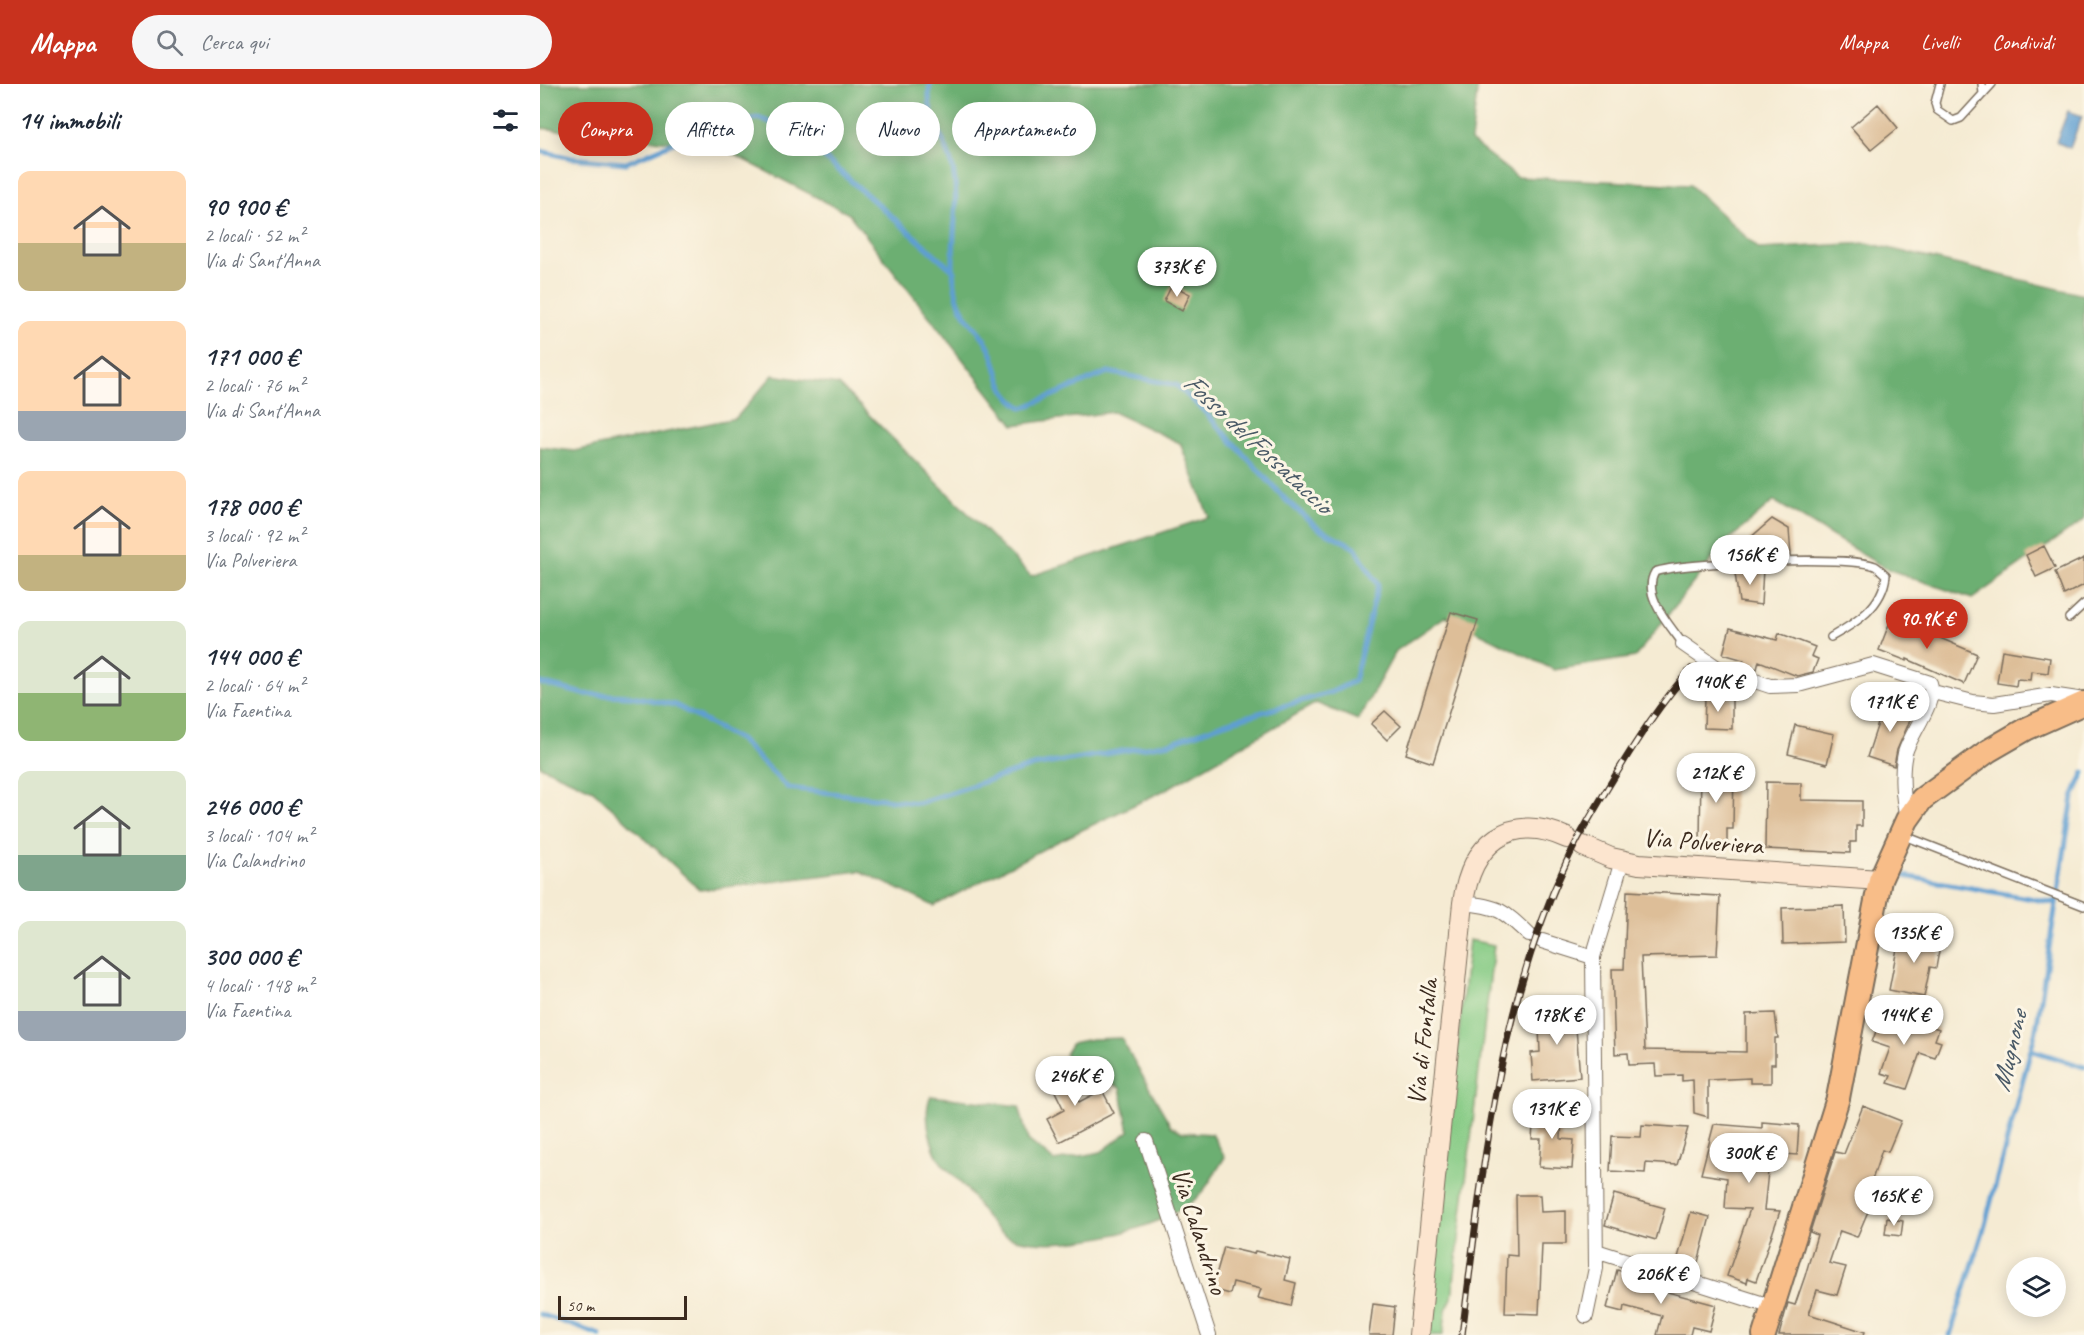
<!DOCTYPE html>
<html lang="it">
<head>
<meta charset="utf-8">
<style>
	body { margin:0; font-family:Caveat,sans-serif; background:#f6f6f7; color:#1f2937; height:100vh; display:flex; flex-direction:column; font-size:22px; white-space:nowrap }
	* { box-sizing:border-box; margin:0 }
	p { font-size:20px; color:#747a83 }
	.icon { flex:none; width:33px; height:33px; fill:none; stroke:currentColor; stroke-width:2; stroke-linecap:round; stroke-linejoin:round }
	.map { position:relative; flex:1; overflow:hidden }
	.panel { display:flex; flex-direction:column; background:#fff; width:540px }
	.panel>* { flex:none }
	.top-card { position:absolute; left:18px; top:18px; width:570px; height:54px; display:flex; gap:12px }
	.tools { position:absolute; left:1466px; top:1173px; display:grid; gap:12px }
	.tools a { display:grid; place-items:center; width:60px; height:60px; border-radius:50%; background:#fff; box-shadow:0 3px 15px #0003; font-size:30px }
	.scale { position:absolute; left:18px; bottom:15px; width:129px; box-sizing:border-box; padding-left:6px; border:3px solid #3b2a1e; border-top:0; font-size:16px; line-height:21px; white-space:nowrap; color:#3b2a1e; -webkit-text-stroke:4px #fcf5e5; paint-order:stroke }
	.price { position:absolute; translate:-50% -51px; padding:0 14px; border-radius:21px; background:#fff; color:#222; font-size:20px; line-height:39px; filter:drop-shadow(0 2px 3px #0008) }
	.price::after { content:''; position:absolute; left:50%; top:36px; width:18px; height:14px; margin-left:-9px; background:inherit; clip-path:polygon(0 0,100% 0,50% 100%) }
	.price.current { background:#c8321e; color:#fff }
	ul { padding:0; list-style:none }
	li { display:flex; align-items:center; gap:18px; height:150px; padding:0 18px }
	li span { display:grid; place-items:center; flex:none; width:168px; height:120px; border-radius:12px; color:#555 }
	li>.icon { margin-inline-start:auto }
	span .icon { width:72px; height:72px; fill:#fffc; stroke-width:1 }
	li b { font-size:26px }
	h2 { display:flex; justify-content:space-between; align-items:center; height:72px; padding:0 18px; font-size:26px }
	.pill { padding:0 21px; border-radius:27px; background:#fff; box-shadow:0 3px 15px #0003; font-size:21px; line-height:54px }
	.pill.current { background:#c8321e; color:#fff }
	header { display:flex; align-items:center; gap:36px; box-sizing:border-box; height:84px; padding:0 30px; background:#c8321e; color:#fff }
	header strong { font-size:28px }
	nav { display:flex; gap:33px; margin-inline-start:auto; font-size:21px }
	.search { width:420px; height:54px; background:#f6f6f7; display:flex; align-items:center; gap:15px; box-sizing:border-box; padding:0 21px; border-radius:33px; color:#747a83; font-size:22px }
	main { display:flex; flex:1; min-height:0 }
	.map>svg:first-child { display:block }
</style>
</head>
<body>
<header>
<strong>Mappa</strong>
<div class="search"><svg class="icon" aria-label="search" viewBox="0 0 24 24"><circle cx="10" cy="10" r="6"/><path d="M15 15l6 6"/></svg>Cerca qui</div>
<nav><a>Mappa</a><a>Livelli</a><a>Condividi</a></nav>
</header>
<main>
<section class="panel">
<h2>14 immobili<svg class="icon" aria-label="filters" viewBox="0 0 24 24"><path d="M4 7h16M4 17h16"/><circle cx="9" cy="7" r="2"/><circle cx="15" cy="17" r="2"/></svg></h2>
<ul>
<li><span style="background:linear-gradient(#ffd9b3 60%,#c2b280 0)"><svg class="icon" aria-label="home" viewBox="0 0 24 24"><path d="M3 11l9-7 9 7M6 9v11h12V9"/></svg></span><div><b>90 900 €</b><p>2 locali · 52 m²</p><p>Via di Sant'Anna</p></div></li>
<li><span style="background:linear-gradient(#ffd9b3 75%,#9aa5b1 0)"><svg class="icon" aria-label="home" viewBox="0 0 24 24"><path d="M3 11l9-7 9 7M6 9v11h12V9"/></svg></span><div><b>171 000 €</b><p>2 locali · 76 m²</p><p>Via di Sant'Anna</p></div></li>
<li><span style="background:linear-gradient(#ffd9b3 70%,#c2b280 0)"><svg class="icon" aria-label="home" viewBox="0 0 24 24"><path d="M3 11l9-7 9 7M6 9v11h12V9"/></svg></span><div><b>178 000 €</b><p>3 locali · 92 m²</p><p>Via Polveriera</p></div></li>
<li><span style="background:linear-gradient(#dfe7d0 60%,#8fb573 0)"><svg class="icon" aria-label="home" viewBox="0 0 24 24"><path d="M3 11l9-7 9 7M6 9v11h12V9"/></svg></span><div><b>144 000 €</b><p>2 locali · 64 m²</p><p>Via Faentina</p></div></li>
<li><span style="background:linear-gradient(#dfe7d0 70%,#7fa58c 0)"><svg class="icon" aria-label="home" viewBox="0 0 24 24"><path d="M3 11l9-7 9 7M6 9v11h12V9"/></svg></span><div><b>246 000 €</b><p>3 locali · 104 m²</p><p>Via Calandrino</p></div></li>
<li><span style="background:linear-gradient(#dfe7d0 75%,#9aa5b1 0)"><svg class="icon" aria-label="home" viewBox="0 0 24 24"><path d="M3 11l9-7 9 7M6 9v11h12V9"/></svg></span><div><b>300 000 €</b><p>4 locali · 148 m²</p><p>Via Faentina</p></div></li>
</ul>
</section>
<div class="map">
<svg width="1544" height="1251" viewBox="0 0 1544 1251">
	<rect width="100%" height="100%" fill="#fcf5e5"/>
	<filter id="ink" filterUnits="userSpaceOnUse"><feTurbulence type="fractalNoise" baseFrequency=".0167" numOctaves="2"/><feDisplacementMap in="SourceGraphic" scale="12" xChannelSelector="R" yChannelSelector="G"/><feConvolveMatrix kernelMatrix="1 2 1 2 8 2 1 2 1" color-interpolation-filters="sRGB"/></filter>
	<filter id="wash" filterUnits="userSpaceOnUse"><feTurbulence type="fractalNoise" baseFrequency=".008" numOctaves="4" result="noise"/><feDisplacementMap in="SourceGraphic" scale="24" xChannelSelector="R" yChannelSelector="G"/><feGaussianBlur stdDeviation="1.35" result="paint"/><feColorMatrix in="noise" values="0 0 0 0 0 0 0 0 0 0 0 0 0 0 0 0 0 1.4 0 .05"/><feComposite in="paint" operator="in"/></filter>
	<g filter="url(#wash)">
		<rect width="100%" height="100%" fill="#f5ebd3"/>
		<path fill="#86cb85" stroke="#607a52" stroke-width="1.5" d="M929 856 954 861 912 1214 906 1226 903 1251H886Z"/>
		<path fill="#6caf72" stroke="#546c48" stroke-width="1.5" d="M0 0H938L931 57 977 93 1150 101 1219 165 1327 159 1544 211V436L1432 515 1345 484 1234 417 1183 461 1095 573 1014 586 906 532 856 567 818 636 776 619 625 706 511 761 394 822 320 787 160 806 53 706 0 682V363L34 367 196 334 233 291 299 301 491 492 669 433 640 359 573 328 474 341 309 130 179 63 0 44Z
			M581 954 631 1042 642 1048 672 1050 685 1073C676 1087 666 1107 653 1117 614 1148 524 1167 475 1155 453 1150 440 1123 428 1107 421 1098 411 1090 403 1081 391 1066 382 1029 391 1012L479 1022 488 1056 514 1077 561 1068 589 1047 580 1004 553 990 538 989 525 970 532 959 552 955Z"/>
		<path fill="#5f9fd2" stroke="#4d6478" stroke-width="1.5" d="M1528 27 1542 32 1530 64 1516 58Z"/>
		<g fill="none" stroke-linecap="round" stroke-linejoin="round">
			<path stroke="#5f9fd2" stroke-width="5" d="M0 67 32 74 86 79 179 39 219 34 255 48 415 188
				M0 599 44 610 91 612 135 621 200 656 248 704 378 719 493 682 630 659 685 639 792 608 814 597 838 501 815 463 778 444 747 417 662 325 636 301 568 288 483 324C454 306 462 285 447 259 438 244 425 235 419 218 404 176 423 124 412 81 405 51 384 33 390 0
				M1359 791 1516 819
				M1491 966 1544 983
				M0 1230 60 1251
				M1410 1251 1443 1148 1496 946 1533 713 1544 688"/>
		</g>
		<g id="blocks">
			<path fill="#ddbe98" d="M1338 20 1358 44 1331 66 1311 43Z
				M632 201 650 210 642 227 624 217Z
				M1232 435 1249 445 1251 471H1220L1209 455Z
				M1504 462 1515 484 1496 493 1486 471Z
				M1544 474V501L1524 511 1515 488Z
				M1208 484 1223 485 1221 521 1199 518 1195 489H1207Z
				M911 528 938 536 893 679 866 670Z
				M1353 530 1381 541 1379 545 1437 570 1424 600 1367 575V577L1339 566Z
				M1190 544 1237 556 1239 549 1275 563 1271 572 1278 575 1273 588 1257 592 1219 577 1217 585 1202 581 1204 576 1183 570Z
				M1462 566 1510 574 1508 589 1491 587 1490 596 1477 595 1476 602 1457 599Z
				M1165 613 1192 614V645L1164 644Z
				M1345 618 1374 627 1357 666 1354 682 1327 673Z
				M845 627 861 642 847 656 831 640Z
				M1255 641 1294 650 1287 680 1248 670Z
				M1161 681 1194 682 1193 745H1187V761L1160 760Z
				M1226 698 1261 699V716L1322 717V742H1316V758H1310V769L1225 765Z
				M1087 807 1180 812 1177 871 1101 873 1105 966 1206 968V930L1235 929 1238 954H1235V980H1231V999H1210V994L1168 996V1033L1154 1029 1153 996 1142 997V991L1116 992 1115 980 1089 981 1088 969 1075 970 1072 885H1084Z
				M1304 822 1305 858 1243 860 1242 824Z
				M1360 849 1401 856 1396 884 1390 883 1384 913 1349 906Z
				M1034 920 1040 993 993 997 991 969 1000 968 999 944H1003L1002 932H1007L1006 922Z
				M1344 926 1399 945 1395 956 1401 958 1395 974 1380 969 1367 1005 1348 999 1351 992 1341 989 1350 964 1332 958Z
				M521 981 539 1018 562 1006 574 1029 519 1058 507 1035 524 1026 506 989Z
				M1323 1022 1361 1037 1348 1068 1342 1066 1328 1108 1335 1111 1317 1153 1300 1147 1289 1179 1306 1183 1297 1211 1277 1206 1269 1230 1325 1248 1324 1251H1239L1248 1219 1255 1221 1265 1192 1277 1151 1270 1148 1295 1068 1304 1070Z
				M1003 1024 1022 1025 1021 1055 1034 1056 1032 1085 999 1083 1001 1055H992L994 1028H1003Z
				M1222 1038 1259 1041 1257 1071 1230 1069 1224 1126 1240 1127 1216 1197 1208 1194 1207 1199 1187 1192 1210 1125 1185 1124 1187 1094 1161 1090 1174 1040 1222 1044Z
				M1102 1041 1148 1044 1137 1081 1106 1079 1105 1089 1070 1087 1072 1052 1101 1053Z
				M1074 1110 1125 1124 1116 1156 1065 1141Z
				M976 1111H1000L1001 1128 1026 1127V1160H1002L999 1230 965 1229 967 1171 977 1172Z
				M1151 1128 1170 1133 1157 1182 1137 1177Z
				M1347 1134 1363 1137 1361 1152 1345 1150Z
				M684 1163 714 1170 715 1167 750 1175 745 1196 756 1199 751 1222 718 1214 721 1205 693 1198 690 1210 672 1205Z
				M1077 1186 1111 1195 1109 1203 1176 1221 1169 1247 1152 1243 1150 1251H1117L1122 1232 1084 1222 1083 1228 1067 1224Z
				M833 1220 855 1223 852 1251H829Z"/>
		</g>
	</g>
	<g filter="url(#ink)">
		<use href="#blocks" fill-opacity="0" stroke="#7c6e5d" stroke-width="1.5"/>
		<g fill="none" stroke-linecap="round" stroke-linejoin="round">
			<defs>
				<path id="lane" d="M1400 0 1395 19 1397 26 1413 37 1421 34 1452 0
					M1442 0 1443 10
					M1529 534 1544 520
					M1143 560C1130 541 1101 511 1115 488 1140 478 1312 471 1335 482 1339 484 1343 489 1346 491 1343 522 1316 539 1291 553
					M1365 752 1544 822"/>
				<path id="street" d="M1143 560 1179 585 1230 602 1258 601 1333 581 1390 599C1397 618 1371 648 1365 669 1360 691 1363 714 1367 736
					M1393 608 1433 618 1454 620 1511 611 1544 616
					M923 819C958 822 963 826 989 851
					M1002 857 1053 873
					M606 1057 669 1251
					M1056 1167 1233 1223
					M1046 1232 1056 1184 1053 873 1082 777"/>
				<path id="secondary" d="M1043 762 1071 774 1099 780 1340 796
					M879 1251 923 819C931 761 969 727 1027 754"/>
				<path id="primary" d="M1224 1251 1298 1014 1340 796 1367 736 1382 715 1448 667 1486 645 1544 619"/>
			</defs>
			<use href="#lane" stroke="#7c6e5d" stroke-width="10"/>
			<use href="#street" stroke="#7c6e5d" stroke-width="16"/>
			<use href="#secondary" stroke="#7c6e5d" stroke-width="22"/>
			<use href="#primary" stroke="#7c6e5d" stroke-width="26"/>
			<use href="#lane" stroke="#fff" stroke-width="7"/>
			<use href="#street" stroke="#fff" stroke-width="14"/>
			<use href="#secondary" stroke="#fce5cf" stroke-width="20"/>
			<use href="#primary" stroke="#f8bd88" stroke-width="22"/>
			<defs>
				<path id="rail" d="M922 1251C942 1091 957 927 1026 779 1040 748 1058 720 1075 692 1098 654 1121 618 1151 585"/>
			</defs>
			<use href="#rail" stroke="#3b2a1e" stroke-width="7"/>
			<use href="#rail" stroke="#fcf5e5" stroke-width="4.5" stroke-dasharray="14" stroke-linecap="butt"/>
		</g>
	</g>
	<g text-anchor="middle" stroke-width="6" stroke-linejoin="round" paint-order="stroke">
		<g font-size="26" fill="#3b2a1e" stroke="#fcf5e5">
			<text transform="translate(1163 757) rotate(4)" y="9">Via Polveriera</text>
			<text transform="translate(882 958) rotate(-84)" y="9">Via di Fontalla</text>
			<text transform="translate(660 1147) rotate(72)" y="9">Via Calandrino</text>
		</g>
		<g font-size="27" font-style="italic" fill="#495966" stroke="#fcf5e5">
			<text transform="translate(718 359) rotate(43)" y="9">Fosso del Fossataccio</text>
			<text transform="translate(1469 967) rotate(-77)" y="9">Mugnone</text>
		</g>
	</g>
</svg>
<div class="tools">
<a><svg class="icon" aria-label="layers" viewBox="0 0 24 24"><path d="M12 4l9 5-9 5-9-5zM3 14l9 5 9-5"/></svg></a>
</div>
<div class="scale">50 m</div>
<b class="price" style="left:637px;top:214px">373K €</b>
<b class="price" style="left:1210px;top:502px">156K €</b>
<b class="price current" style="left:1387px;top:566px">90.9K €</b>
<b class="price" style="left:1178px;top:629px">140K €</b>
<b class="price" style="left:1350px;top:649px">171K €</b>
<b class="price" style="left:1176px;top:720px">212K €</b>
<b class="price" style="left:1374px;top:880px">135K €</b>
<b class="price" style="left:1017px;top:962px">178K €</b>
<b class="price" style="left:1364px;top:962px">144K €</b>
<b class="price" style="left:535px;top:1023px">246K €</b>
<b class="price" style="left:1012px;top:1056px">131K €</b>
<b class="price" style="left:1209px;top:1100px">300K €</b>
<b class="price" style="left:1354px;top:1143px">165K €</b>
<b class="price" style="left:1121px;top:1221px">206K €</b>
<div class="top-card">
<a class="pill current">Compra</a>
<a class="pill">Affitta</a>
<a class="pill">Filtri</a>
<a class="pill">Nuovo</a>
<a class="pill">Appartamento</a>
</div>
</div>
</main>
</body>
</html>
